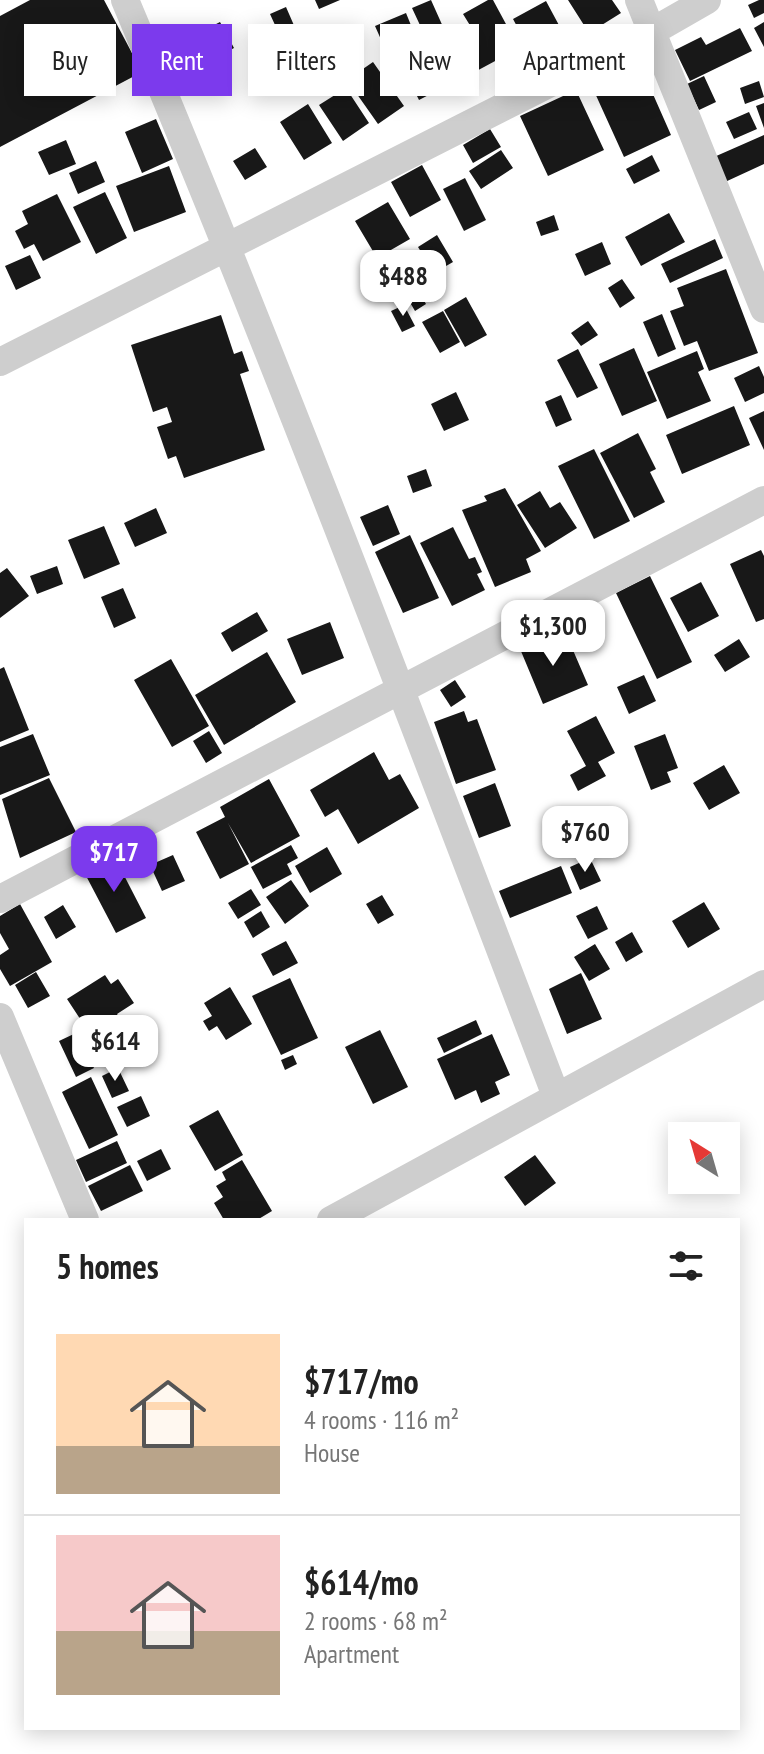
<!DOCTYPE html>
<html lang="en">
<head>
<meta charset="utf-8">
<style>
	body { margin:0; font-family:"PT Sans Narrow",sans-serif; background:#f6f6f6; color:#222; height:100vh; display:flex; flex-direction:column; font-size:30px; white-space:nowrap }
	* { box-sizing:border-box; margin:0 }
	p { font-size:26px; color:#767676 }
	.icon { flex:none; width:44px; height:44px; fill:none; stroke:currentColor; stroke-width:2; stroke-linecap:round; stroke-linejoin:round }
	.map { position:relative; flex:1; overflow:hidden }
	.details { position:absolute; left:24px; top:1218px; width:716px; height:512px; display:flex; flex-direction:column; background:#fff; border-radius:0px; box-shadow:0 4px 20px #0003 }
	.details>* { flex:none }
	.banner { position:absolute; left:24px; top:24px; width:716px; height:72px; display:flex; gap:16px }
	.needle { width:52px; rotate:323deg }
	.controls { position:absolute; left:668px; top:1122px; display:grid; gap:16px }
	.controls a { display:grid; place-items:center; width:72px; height:72px; border-radius:0px; background:#fff; box-shadow:0 4px 20px #0003; font-size:40px }
	.price { position:absolute; translate:-50% -68px; padding:0 18px; border-radius:16px; background:#fff; color:#222; font-size:26px; line-height:52px; filter:drop-shadow(0 2px 4px #0008) }
	.price::after { content:''; position:absolute; left:50%; top:48px; width:24px; height:18px; margin-left:-12px; background:inherit; clip-path:polygon(0 0,100% 0,50% 100%) }
	.price.active { background:#7c3aed; color:#fff }
	ul { padding:0; list-style:none }
	li { display:flex; align-items:center; gap:24px; height:200px; padding:0 32px }
	li+li { border-top:2px solid #e0e0e0 }
	li span { display:grid; place-items:center; flex:none; width:224px; height:160px; border-radius:0px; color:#555 }
	li>.icon { margin-inline-start:auto }
	span .icon { width:96px; height:96px; fill:#fffc; stroke-width:1 }
	li b { font-size:34px }
	h2 { display:flex; justify-content:space-between; align-items:center; height:96px; padding:0 32px; font-size:34px }
	.pill { padding:0 28px; border-radius:0px; background:#fff; box-shadow:0 4px 20px #0003; font-size:28px; line-height:72px }
	.pill.active { background:#7c3aed; color:#fff }
	.map>svg:first-child { display:block }
</style>
</head>
<body>
<div class="map">
<svg width="764" height="1754" viewBox="0 0 764 1754">
	<rect width="100%" height="100%" fill="#fff"/>
	<path fill="#181818" d="M30 0H104L142 72 0 147V16Z
		M315 0H340L319 9Z
		M431 0 444 29 426 38 412 8Z
		M488 0H493L519 48 471 74 451 37 471 27 463 14Z
		M568 0H612L621 13 589 33Z
		M759 0H764V13L754 18 748 5Z
		M546 1 568 42 535 60 513 19Z
		M286 7 296 30 280 36 270 14Z
		M406 13 421 50 391 62 375 26Z
		M220 22 234 48 207 62 193 36Z
		M764 22V47L754 28Z
		M740 28 752 51 690 81 675 50 701 37 706 45Z
		M428 56 444 87 419 100 403 68Z
		M637 58 671 135 624 157 589 80Z
		M373 62 404 106 378 124 347 80Z
		M704 76 716 102 699 110 687 84Z
		M759 81 764 97 745 104 740 88Z
		M346 88 369 123 343 141 319 105Z
		M576 90 604 150 548 176 520 116Z
		M764 103V128L756 106Z
		M308 104 332 143 304 160 280 122Z
		M749 112 757 129 734 139 726 122Z
		M156 119 173 159 142 173 125 132Z
		M490 129 501 147 473 163 463 145Z
		M764 135V164L725 182 714 157Z
		M66 140 76 164 49 175 38 152Z
		M255 148 267 167 245 180 233 161Z
		M501 150 513 168 481 189 469 171Z
		M652 155 660 171 634 184 626 169Z
		M96 161 105 182 78 194 69 173Z
		M422 165 441 200 410 217 391 182Z
		M169 166 186 212 134 232 116 186Z
		M465 178 486 220 464 231 443 189Z
		M105 192 127 238 96 254 73 207Z
		M57 194 81 242 43 261 34 244 24 249 15 231 28 224 22 211Z
		M388 202 410 239 377 258 355 221Z
		M669 213 685 242 641 266 625 237Z
		M554 215 559 230 541 236 536 222Z
		M437 235 453 262 434 273 418 247Z
		M715 239 723 258 670 283 661 264Z
		M602 242 611 264 585 276 575 254Z
		M30 255 41 278 16 290 5 266Z
		M726 269 758 353 709 371 697 341 684 346 670 311 684 306 677 288Z
		M622 279 635 298 620 308 608 288Z
		M419 292 426 304 415 311 408 299Z
		M466 297 487 335 465 347 444 310Z
		M404 305 415 326 402 332 391 311Z
		M443 311 460 342 440 353 422 322Z
		M662 314 676 349 658 357 643 322Z
		M221 315 234 354 242 351 249 371 240 374 265 450 184 478 176 456 168 459 157 427 172 422 167 407 153 412 131 345Z
		M588 321 598 335 581 346 571 333Z
		M634 348 657 401 622 416 599 364Z
		M578 349 598 388 577 398 557 360Z
		M697 351 704 369 698 372 711 401 667 419 647 372Z
		M759 366 764 377V393L745 402 734 378Z
		M456 392 469 420 444 431 431 404Z
		M561 395 572 420 556 427 545 402Z
		M734 406 750 445 682 474 666 435Z
		M764 411V450L749 418Z
		M638 433 656 469 650 472 665 502 634 518 600 453Z
		M594 449 630 521 594 539 558 466Z
		M426 469 432 486 413 493 407 476Z
		M505 488 541 551 526 559 531 572 495 587 462 510 487 501 484 496Z
		M540 491 550 508 560 502 577 528 545 548 517 505Z
		M388 505 400 534 373 546 360 517Z
		M156 508 167 533 135 547 124 523Z
		M104 526 120 564 84 579 68 540Z
		M453 527 469 559 475 557 482 572 477 574 485 590 452 606 420 543Z
		M410 535 439 598 403 613 375 552Z
		M761 550 764 556V619L756 622 730 564Z
		M57 566 63 584 37 594 30 576Z
		M7 568 29 596 0 618V573Z
		M650 576 692 662 657 679 616 593Z
		M701 582 719 616 688 632 670 598Z
		M123 588 136 618 114 628 101 597Z
		M257 612 268 631 232 652 221 633Z
		M330 622 344 658 302 675 287 639Z
		M566 634 588 685 543 704 518 644 534 637 538 647Z
		M739 639 750 657 725 672 714 655Z
		M267 652 296 702 224 745 195 695Z
		M171 659 209 726 172 747 134 680Z
		M4 667 29 730 0 742V669Z
		M644 675 656 701 629 714 617 687Z
		M455 680 466 697 451 707 440 690Z
		M464 711 468 722 477 719 496 770 456 784 434 722Z
		M596 716 615 753 598 762 606 776 578 791 570 775 586 766 567 731Z
		M209 731 222 753 206 763 193 741Z
		M33 734 50 775 0 795V747Z
		M665 734 678 768 667 772 671 782 651 790 634 746Z
		M374 752 389 780 400 774 419 808 358 844 338 809 325 817 310 790Z
		M724 765 740 793 709 810 693 783Z
		M49 778 76 832 20 858 2 799Z
		M269 779 300 836 251 863 228 823 249 864 220 879 196 832 225 817 220 807Z
		M495 783 511 826 479 838 463 796Z
		M291 845 298 858 287 864 292 874 263 889 251 867Z
		M327 847 342 874 310 893 295 866Z
		M113 854 146 918 116 933 83 870Z
		M173 855 185 881 162 891 150 865Z
		M590 858 601 881 580 890 570 867Z
		M561 866 572 893 510 918 499 891Z
		M291 880 309 906 285 924 266 897Z
		M251 889 261 905 238 919 228 903Z
		M382 895 394 915 378 924 366 904Z
		M704 902 720 929 688 948 672 921Z
		M20 904 52 962 10 986 0 969V955L9 949 0 933V916Z
		M63 905 76 927 56 939 44 917Z
		M597 906 608 929 588 939 576 916Z
		M261 911 270 927 253 938 244 922Z
		M632 932 643 952 626 962 615 942Z
		M286 941 298 963 273 976 261 954Z
		M595 944 610 969 589 981 574 957Z
		M36 972 50 996 28 1008 15 985Z
		M581 973 602 1019 567 1034 549 989Z
		M105 975 111 984 118 979 134 1003 117 1014 126 1029 110 1039 106 1033 94 1040 67 999Z
		M290 978 318 1038 281 1055 252 996Z
		M230 987 252 1024 226 1040 217 1026 209 1031 203 1021 212 1016 204 1003Z
		M476 1020 482 1034 444 1053 437 1038Z
		M380 1030 408 1087 373 1104 345 1047Z
		M78 1032 94 1068 76 1077 59 1041Z
		M492 1034 510 1075 495 1082 500 1094 481 1103 476 1090 455 1100 437 1059Z
		M293 1055 297 1064 285 1070 281 1060Z
		M118 1068 129 1091 112 1098 102 1076Z
		M91 1077 118 1135 89 1149 62 1092Z
		M141 1096 150 1116 127 1127 117 1107Z
		M218 1110 243 1155 215 1171 189 1126Z
		M117 1141 127 1163 86 1182 76 1160Z
		M161 1149 171 1169 147 1181 137 1161Z
		M535 1155 556 1183 525 1206 504 1177Z
		M242 1160 272 1211 257 1220H224L214 1203 223 1197 216 1186 226 1180 222 1172Z
		M130 1165 143 1191 101 1211 88 1186Z"/>
	<g fill="none" stroke-linecap="round" stroke-linejoin="round">
		<path stroke="#cecece" stroke-width="28" d="M125 0C277 362 416 729 556 1096
			M639 0 764 309
			M0 362 653 31 707 0
			M0 899 764 500
			M0 1017 85 1220
			M331 1220 764 984"/>
	</g>
</svg>
<div class="controls">
<a><svg class="needle" viewBox="-14 -14 28 28"><path d="M0-13l5 13h-10z" fill="#e53935"/><path d="M0 13l5-13h-10z" fill="#767676"/></svg></a>
</div>
<b class="price" style="left:403px;top:318px">$488</b>
<b class="price" style="left:553px;top:668px">$1,300</b>
<b class="price" style="left:585px;top:874px">$760</b>
<b class="price active" style="left:114px;top:894px">$717</b>
<b class="price" style="left:115px;top:1083px">$614</b>
<div class="banner">
<a class="pill">Buy</a>
<a class="pill active">Rent</a>
<a class="pill">Filters</a>
<a class="pill">New</a>
<a class="pill">Apartment</a>
</div>
<section class="details">
<h2>5 homes<svg class="icon" aria-label="filters" viewBox="0 0 24 24"><path d="M4 7h16M4 17h16"/><circle cx="9" cy="7" r="2"/><circle cx="15" cy="17" r="2"/></svg></h2>
<ul>
<li><span style="background:linear-gradient(#ffd9b3 70%,#b9a48a 0)"><svg class="icon" aria-label="home" viewBox="0 0 24 24"><path d="M3 11l9-7 9 7M6 9v11h12V9"/></svg></span><div><b>$717/mo</b><p>4 rooms · 116 m²</p><p>House</p></div></li>
<li><span style="background:linear-gradient(#f6c9c9 60%,#b9a48a 0)"><svg class="icon" aria-label="home" viewBox="0 0 24 24"><path d="M3 11l9-7 9 7M6 9v11h12V9"/></svg></span><div><b>$614/mo</b><p>2 rooms · 68 m²</p><p>Apartment</p></div></li>
</ul>
</section>
</div>
</body>
</html>
